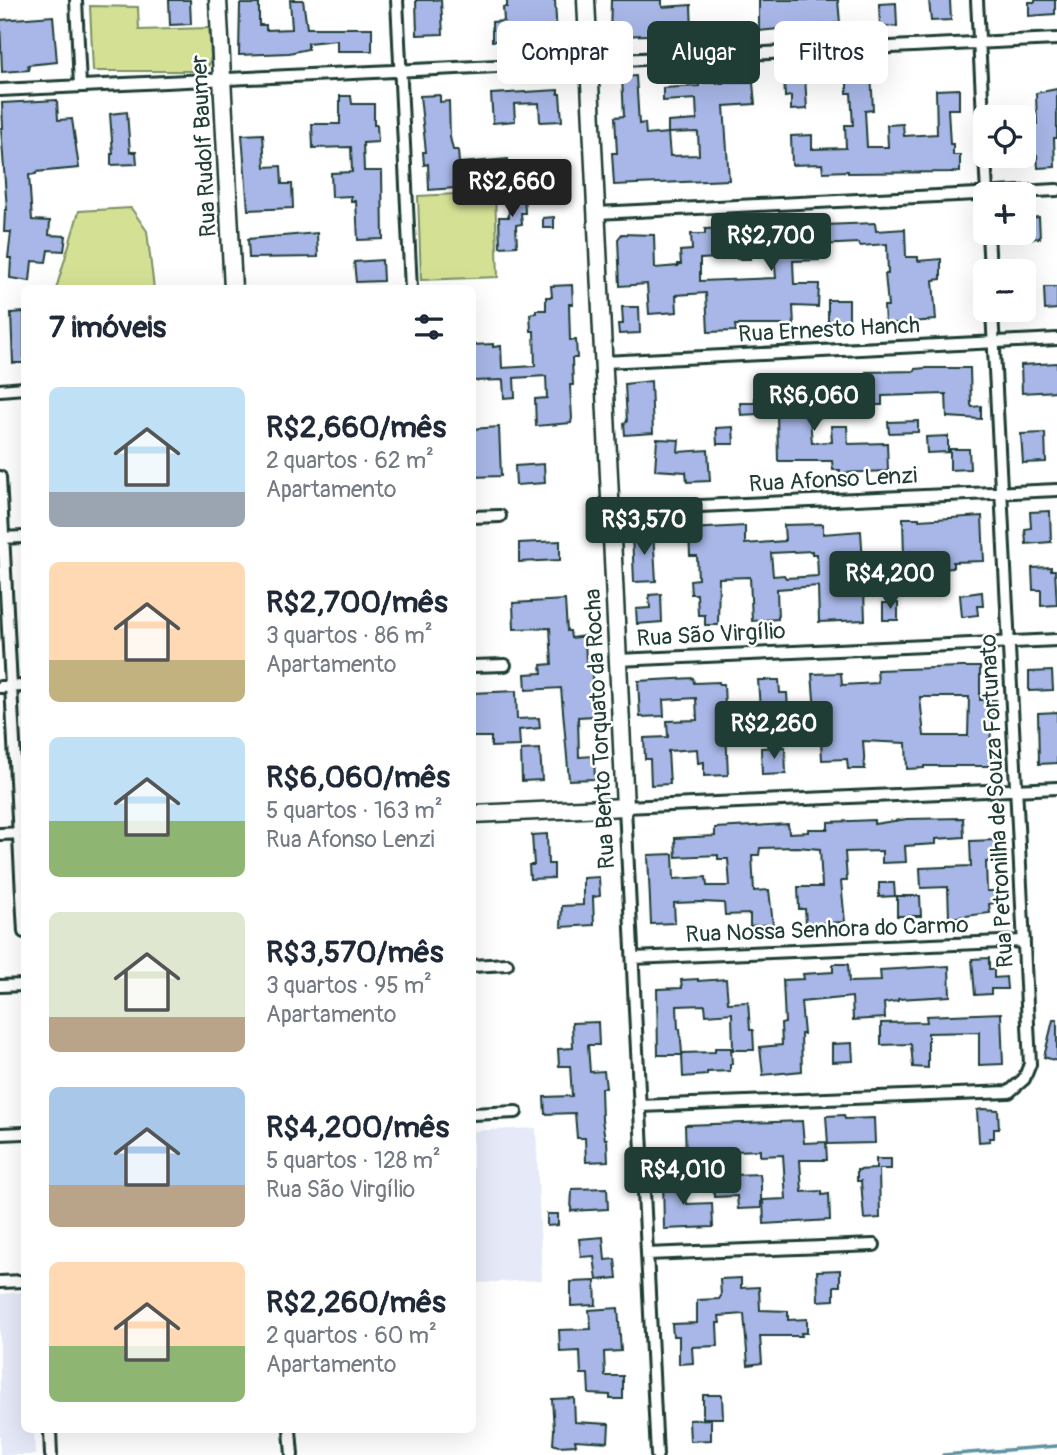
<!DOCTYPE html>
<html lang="pt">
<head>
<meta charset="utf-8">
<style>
	body { margin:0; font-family:Pangolin,sans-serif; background:#f6f6f7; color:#1f2937; height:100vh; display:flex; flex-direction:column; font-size:26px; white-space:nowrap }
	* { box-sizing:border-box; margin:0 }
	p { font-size:23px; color:#747a83 }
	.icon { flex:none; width:38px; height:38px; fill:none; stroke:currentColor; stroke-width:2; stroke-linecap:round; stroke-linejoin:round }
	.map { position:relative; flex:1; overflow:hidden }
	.drawer { position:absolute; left:21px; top:285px; width:455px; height:1148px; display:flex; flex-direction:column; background:#fff; border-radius:10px; box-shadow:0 7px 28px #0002 }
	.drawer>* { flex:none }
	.banner { position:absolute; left:497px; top:21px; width:455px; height:63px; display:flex; gap:14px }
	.controls { position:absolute; left:973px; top:105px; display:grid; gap:14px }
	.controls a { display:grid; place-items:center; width:63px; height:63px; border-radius:10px; background:#fff; box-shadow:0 7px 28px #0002; font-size:35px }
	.price { position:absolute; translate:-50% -60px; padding:0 16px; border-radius:7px; background:#1f3d34; color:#fff; font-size:23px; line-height:46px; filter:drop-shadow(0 2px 4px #0008) }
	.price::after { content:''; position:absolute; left:50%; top:42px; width:21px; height:16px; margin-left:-10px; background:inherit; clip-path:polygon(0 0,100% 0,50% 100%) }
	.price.on { background:#222; color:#fff }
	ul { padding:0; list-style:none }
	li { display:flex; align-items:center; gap:21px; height:175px; padding:0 28px }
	li span { display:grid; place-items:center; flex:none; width:196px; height:140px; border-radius:10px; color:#555 }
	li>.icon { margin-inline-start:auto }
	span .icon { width:84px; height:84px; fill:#fffc; stroke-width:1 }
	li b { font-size:30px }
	h2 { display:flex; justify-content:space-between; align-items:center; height:84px; padding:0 28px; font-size:30px }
	.tag { padding:0 24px; border-radius:10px; background:#fff; box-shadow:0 7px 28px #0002; font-size:24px; line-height:63px }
	.tag.on { background:#1f3d34; color:#fff }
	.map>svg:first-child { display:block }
</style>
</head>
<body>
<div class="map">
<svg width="1057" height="1455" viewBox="0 0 1057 1455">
	<rect width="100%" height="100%" fill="#fff"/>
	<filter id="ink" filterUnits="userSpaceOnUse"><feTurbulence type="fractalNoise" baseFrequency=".0143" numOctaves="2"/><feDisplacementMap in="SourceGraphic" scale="14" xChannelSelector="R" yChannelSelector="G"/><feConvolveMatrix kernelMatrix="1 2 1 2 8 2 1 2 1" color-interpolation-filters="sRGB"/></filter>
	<g filter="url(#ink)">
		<path fill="#e5e9f8" d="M536 1128 542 1280 473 1283V1131Z
			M24 1292V1430H34L35 1455H0V1294Z"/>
		<path fill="#d4e195" stroke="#7a8f64" stroke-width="2" d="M90 6 138 7 139 30 209 28 211 57 209 65 201 71H93Z
			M495 192 498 277 421 280 418 196Z
			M131 208 147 231 154 289H56L79 211Z"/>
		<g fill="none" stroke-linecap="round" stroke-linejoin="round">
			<path stroke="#5e92a1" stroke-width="3.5" d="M943 1455 1057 1446"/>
		</g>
		<path fill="#a8b7e7" stroke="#1f3d34" stroke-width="2" fill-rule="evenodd" d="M169 0H190L191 24 170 25Z
			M290 0H303L307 28H372V51H337V40L308 43V49L289 53 239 55 240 4H259V25H266V30L292 29Z
			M416 0H441L443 34 417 35Z
			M507 0H555L557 38 492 41V22L504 21 503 7H507Z
			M611 0H662V7L691 5 692 34 610 36Z
			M759 0H838L840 23 759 31Z
			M929 0H950L951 20 931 21Z
			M1035 0H1055V14L1029 16V2H1035Z
			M896 3 897 26 880 27 879 4Z
			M53 16 57 62 28 65 29 70 2 72 0 20Z
			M871 72 873 110 865 111 867 147H888L887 125 903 124 904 136 937 134 936 90 959 89V109H948L950 144H953V155H960V172L848 173V171L823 172 822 164 792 165 791 136 812 135V149L846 148 845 125H853L851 93H847V78L859 75V73Z
			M636 76 639 124 645 123 646 135 668 133V122L697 120 696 99 663 101V88L699 86V83H753L755 104 724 106 729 180 614 185 612 153H617L615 117 624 116 622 77ZM698 132 699 155 670 156 668 133Z
			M784 77H805L807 109 791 110V96L785 97Z
			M1057 89V138H1054L1055 167 1038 168 1037 155 1024 156V125L1037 124 1036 93Z
			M558 90V94H560L562 121 540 122 539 103 514 104 515 121 493 123 491 94Z
			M440 95V102L449 101 450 137 453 150H458L459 163 508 159 510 189 494 190V179L454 181 455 188 429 190 428 164 424 165 423 152H426L420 96Z
			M340 96H351L352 104H374V125H377L378 142 363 143 364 171H382L383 239 358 240 356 201H351V196L332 197 331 173 352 172 351 147 313 148 312 124H340Z
			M57 100 58 120 72 119 79 168 36 172V174L29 175 32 220 50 221 49 235 66 236 64 251 48 250 46 262 32 261 30 281 10 278 11 258H8L11 232H4L5 210H7L1 128H3L2 103Z
			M127 112 130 152H136L137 164 111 165V154H113L110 114Z
			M263 134 265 167 281 166 282 184H292L293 208 248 210 242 135Z
			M536 167H553L554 178 537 180Z
			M524 191 525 213H521L522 224 516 225 517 246 500 247 499 217H509L508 192Z
			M554 217V228H543V218Z
			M1039 217 1040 238 1024 239V218Z
			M875 223 876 231 905 229 906 257H918V261L941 259V279L933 280 936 320 885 324 884 306H888L885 274H888L887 244 860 246 859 243 818 245 819 260 793 261 794 284H819L818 307 793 306 794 325H735L736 331 708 332 706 293 676 295 677 312 649 314 647 284 620 286 618 239 622 234 654 235 655 268 678 266V264H681L680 251 692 250 691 234H705V229L726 228V232L764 230 797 226ZM774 253 776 278 700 281V259L736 257 737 259H750V254Z
			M317 233 318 257 249 258 248 239Z
			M382 260 383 281 356 282 354 262Z
			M572 285 573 304H569L570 340H576L577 358H572L573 385H570L572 418 571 423 536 426 535 399 547 398 546 376 514 378 515 397 504 398 503 380 472 381V345L493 344V347L501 346 502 368 535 366 534 331H531L530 314 536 313V310H546V297H552L551 286Z
			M1044 287H1057V309L1045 310Z
			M828 300H849V323H828Z
			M622 307H639L640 333 619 334 618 324H623Z
			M24 312V363H13L11 313Z
			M1057 363V391L1022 393 1021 365Z
			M926 368H970L971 405 972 407 981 406V419L947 417 946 394 882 396V405H867L866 372 915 371V369Z
			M778 376H795L796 399 827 398 828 417 810 418 812 443 832 442 831 426H847L848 444 887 443 888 471 840 473V470H833L832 461H778L777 413 741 415 740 403H755V396L778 395Z
			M651 381 653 433 625 435 624 423 627 422 625 384Z
			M918 421V432L889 433 888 422Z
			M499 427 501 476 472 477V429Z
			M733 427 734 444H717L716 428Z
			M1045 433 1046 462 1023 463 1021 434Z
			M948 436V452L927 453 926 437Z
			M657 439 679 440 678 452 708 450 710 481 687 482 686 472 655 470Z
			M950 449H969L970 469 950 470Z
			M544 464 545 483 516 485 515 466Z
			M1050 511 1051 542 1026 544 1025 529 1031 528 1030 512Z
			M982 516 984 561 953 562V568L893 571 894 580 879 581 878 559 904 557 903 518H919V520Z
			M823 524V534L861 531 863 563 836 565 837 592 864 590 865 620 819 622 818 586 777 589 778 619 752 621 750 577 719 578 718 625H705V615H698L697 594H691L690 580 698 579 697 556H690L689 529 745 526V544L785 541 784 525ZM812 551V554H817L818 576 786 578 784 575 773 576 771 553Z
			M653 532 656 581 634 582 632 533Z
			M560 541V560L519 562V543Z
			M1051 567V570H1055L1057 605 1041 606V590H1033L1032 568Z
			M982 592 983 606H977L978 615 962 617 960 595Z
			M661 594 662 622 637 624 636 609 650 608 649 595Z
			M565 600 567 631H570L571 638 585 636 586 663H591L595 716 578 717 579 757 594 756 595 779 569 780 561 688 526 690 525 674 542 673 541 665 552 664 550 628 514 629 513 603Z
			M883 603H898V620H883Z
			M961 667H980V700H996V715H992L990 746H995V760H990V766H924V768L907 769 906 743 863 741 865 769H848L847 759 822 760 820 724H816L812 674 841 673 842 685 878 683 877 670ZM920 697H969L968 736H924Z
			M1052 671 1053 690 1029 691V672Z
			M693 678 694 683 719 682V684H724L728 775 704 776V762L698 763 697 749 668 751 670 784 651 785 650 759H645L644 738 668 737 667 721 697 720 696 698 663 700 664 716 640 717 638 681Z
			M758 680H779L780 693H787L788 710 760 709Z
			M516 691 517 719 539 718 540 728 519 730 520 746 491 747V737H472V693Z
			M1057 712V763L1039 764 1038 713Z
			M785 747 786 774 762 775 761 748Z
			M540 749 542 780 522 781 521 750Z
			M963 818 964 837 936 839V844L905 846 906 862 882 863V851L845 852 847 881H841L845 922 806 924 805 909H799L798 887H822L820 849 797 847 760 848 759 855H752L754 891 769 890 773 924 750 926V914L725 915 724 903 700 902 674 903 675 923 651 924 648 855 673 854 674 879 706 877 707 886H730L728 859H718V855L676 857 675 838 715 836V828L788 824 789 833 808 832V829H828V822L874 820V824L907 819Z
			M547 834 548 864H554V878L530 879 529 865H534L532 835Z
			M995 840 996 861 986 862 987 891H995V903L989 904 990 913 949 918 948 887 921 888 920 868 971 866 970 841Z
			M599 877 600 896 593 897 594 925 561 927 562 906 583 905V878Z
			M879 883H894L895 896 879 897Z
			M897 896H920L921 916H897Z
			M989 958V969H994V978L1006 977 1007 989H991V994L975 995 972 959Z
			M833 964H848L849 982 881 981 880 970 949 966 950 996 898 999V1001L884 1003 885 1018 853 1020 852 997 801 1002 804 1034H801L802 1071 763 1075 760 1047 782 1045 781 1024 785 1023 783 980 804 979 803 974 833 972Z
			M698 979V981L726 979 728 1003 748 1002 750 1030H753L754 1050H733L732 1013 706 1015 705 1005 677 1006 678 1029H680L682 1053 715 1052V1048H731L732 1064H730V1071L707 1072V1075L683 1077 682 1055H658L657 989 682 988 681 980Z
			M1001 1013 1003 1064 979 1065V1032L928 1033V1068L913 1067 911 1044 881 1045V1023L927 1022 926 1016Z
			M1053 1020H1057V1061L1044 1057Z
			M598 1022 599 1045H588L590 1072 604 1071 606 1088H601L602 1120 605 1139H607L608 1161 586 1162 585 1138H577L575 1113 545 1114 544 1097 572 1096 570 1066H559L558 1049 573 1048 572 1023Z
			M852 1043 853 1061 832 1062V1044Z
			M983 1109 998 1110 999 1129H994V1138H989L990 1141 979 1142 977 1110Z
			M844 1115 845 1119 874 1118 875 1143 828 1144 826 1116Z
			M802 1121 804 1143 826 1142 827 1160H800L802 1192 822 1191V1195L829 1194 830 1220 764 1224 763 1200 786 1199 783 1155 760 1156V1150L735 1151 733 1175 760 1174 761 1184V1208L738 1209 737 1196 714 1197 713 1156 686 1157 685 1125Z
			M876 1159H891V1169H879L880 1218 864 1219 861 1181H857V1170L876 1169Z
			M663 1177H684L687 1204 712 1203 713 1227 664 1229Z
			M607 1188 608 1209 571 1211 572 1189Z
			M547 1214H558V1225L547 1226Z
			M603 1237 605 1260 615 1259 617 1278 597 1280 594 1256 581 1257 579 1239Z
			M840 1270V1286H834V1300L818 1301 817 1271Z
			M741 1278V1288L759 1287 760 1310 788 1311V1320L807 1319V1333H801L802 1336H760L762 1363 748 1365 744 1314 719 1316 720 1323H717L718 1346 692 1347 693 1363 679 1364V1336H673L672 1324 697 1323V1300L719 1299 721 1296 720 1279Z
			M595 1281 596 1305 571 1306V1282Z
			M618 1308 621 1351 604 1352 605 1376H623V1399H610V1395L589 1394 588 1374H581L580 1351 560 1352 559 1330 591 1329 589 1310Z
			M703 1395H722L723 1418H703Z
			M574 1398 575 1422 609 1424 608 1442 575 1440 576 1445 558 1446 553 1444 554 1430 552 1399Z
			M711 1419V1440L690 1441 689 1420Z"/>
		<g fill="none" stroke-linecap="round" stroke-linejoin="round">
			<defs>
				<path id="street" d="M76 0 80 86
					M397 0 411 289
					M977 0 987 194
					M0 90 1057 39
					M597 213 1057 190
					M988 233 990 271
					M604 362 1057 339
					M0 390 24 388
					M0 477 24 932
					M611 510 1057 490
					M472 517 500 516
					M0 538 24 537
					M618 660 1057 640
					M472 666 505 665
					M0 687 24 686
					M0 834 24 833
					M633 958 1024 941
					M472 966 507 964
					M0 986 24 985
					M640 1106 1009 1092 1024 1079 1030 1064 992 310
					M472 1114 516 1112
					M0 1134 24 1133
					M647 1254 874 1245
					M0 1282 24 1281
					M50 1430 51 1455
					M290 1430 292 1455
					M657 1455 625 807 1057 788"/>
				<path id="secondary" d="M218 0 233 289
					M472 814 625 807 586 0"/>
			</defs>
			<use href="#street" stroke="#1f3d34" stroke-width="16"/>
			<use href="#secondary" stroke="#1f3d34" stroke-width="21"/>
			<use href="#street" stroke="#fff" stroke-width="10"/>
			<use href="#secondary" stroke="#fff" stroke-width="16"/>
		</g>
	</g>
	<g text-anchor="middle" stroke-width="5" stroke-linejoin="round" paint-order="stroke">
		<g font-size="23" fill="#1f3d34" stroke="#fff">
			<text transform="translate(203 146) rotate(-93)" y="8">Rua Rudolf Baumer</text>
			<text transform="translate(829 329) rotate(-3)" y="8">Rua Ernesto Hanch</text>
			<text transform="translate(833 479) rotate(-3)" y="8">Rua Afonso Lenzi</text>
			<text transform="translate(711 634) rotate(-3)" y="8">Rua São Virgílio</text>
			<text transform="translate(599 729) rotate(-93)" y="8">Rua Bento Torquato da Rocha</text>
			<text transform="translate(996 801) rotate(-93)" y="8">Rua Petronilha de Souza Fortunato</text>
			<text transform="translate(827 929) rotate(-2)" y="8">Rua Nossa Senhora do Carmo</text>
		</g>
	</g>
</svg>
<div class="controls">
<a><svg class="icon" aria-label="locate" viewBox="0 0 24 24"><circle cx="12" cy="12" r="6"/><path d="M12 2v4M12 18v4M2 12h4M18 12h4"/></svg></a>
<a>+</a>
<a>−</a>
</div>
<b class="price on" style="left:512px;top:219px">R$2,660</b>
<b class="price" style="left:771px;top:273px">R$2,700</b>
<b class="price" style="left:814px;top:433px">R$6,060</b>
<b class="price" style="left:644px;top:557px">R$3,570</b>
<b class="price" style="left:890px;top:611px">R$4,200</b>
<b class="price" style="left:774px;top:761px">R$2,260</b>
<b class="price" style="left:683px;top:1207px">R$4,010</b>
<div class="banner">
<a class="tag">Comprar</a>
<a class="tag on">Alugar</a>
<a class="tag">Filtros</a>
</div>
<section class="drawer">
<h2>7 imóveis<svg class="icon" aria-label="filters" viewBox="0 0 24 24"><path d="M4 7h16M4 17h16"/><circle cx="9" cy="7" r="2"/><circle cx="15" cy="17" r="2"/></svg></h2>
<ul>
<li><span style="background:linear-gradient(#bfe0f5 75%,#9aa5b1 0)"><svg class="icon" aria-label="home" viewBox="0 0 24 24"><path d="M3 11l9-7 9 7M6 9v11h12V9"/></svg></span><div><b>R$2,660/mês</b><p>2 quartos · 62 m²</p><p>Apartamento</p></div></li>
<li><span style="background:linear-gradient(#ffd9b3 70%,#c2b280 0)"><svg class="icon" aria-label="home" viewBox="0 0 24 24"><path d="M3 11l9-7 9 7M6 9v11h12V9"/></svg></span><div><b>R$2,700/mês</b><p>3 quartos · 86 m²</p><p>Apartamento</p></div></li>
<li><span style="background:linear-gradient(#bfe0f5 60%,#8fb573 0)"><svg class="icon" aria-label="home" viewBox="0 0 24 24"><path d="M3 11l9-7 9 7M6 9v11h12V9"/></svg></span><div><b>R$6,060/mês</b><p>5 quartos · 163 m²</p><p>Rua Afonso Lenzi</p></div></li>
<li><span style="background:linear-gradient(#dfe7d0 75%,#b9a48a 0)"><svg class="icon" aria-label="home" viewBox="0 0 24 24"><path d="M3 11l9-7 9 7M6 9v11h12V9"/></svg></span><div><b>R$3,570/mês</b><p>3 quartos · 95 m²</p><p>Apartamento</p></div></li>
<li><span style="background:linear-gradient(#a9c7e8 70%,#b9a48a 0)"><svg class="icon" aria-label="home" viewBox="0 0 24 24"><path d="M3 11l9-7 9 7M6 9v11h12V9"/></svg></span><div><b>R$4,200/mês</b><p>5 quartos · 128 m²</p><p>Rua São Virgílio</p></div></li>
<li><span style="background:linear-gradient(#ffd9b3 60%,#8fb573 0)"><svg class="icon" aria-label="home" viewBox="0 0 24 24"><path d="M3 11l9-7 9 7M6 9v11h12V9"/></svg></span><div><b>R$2,260/mês</b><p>2 quartos · 60 m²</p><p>Apartamento</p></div></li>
</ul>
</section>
</div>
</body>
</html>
